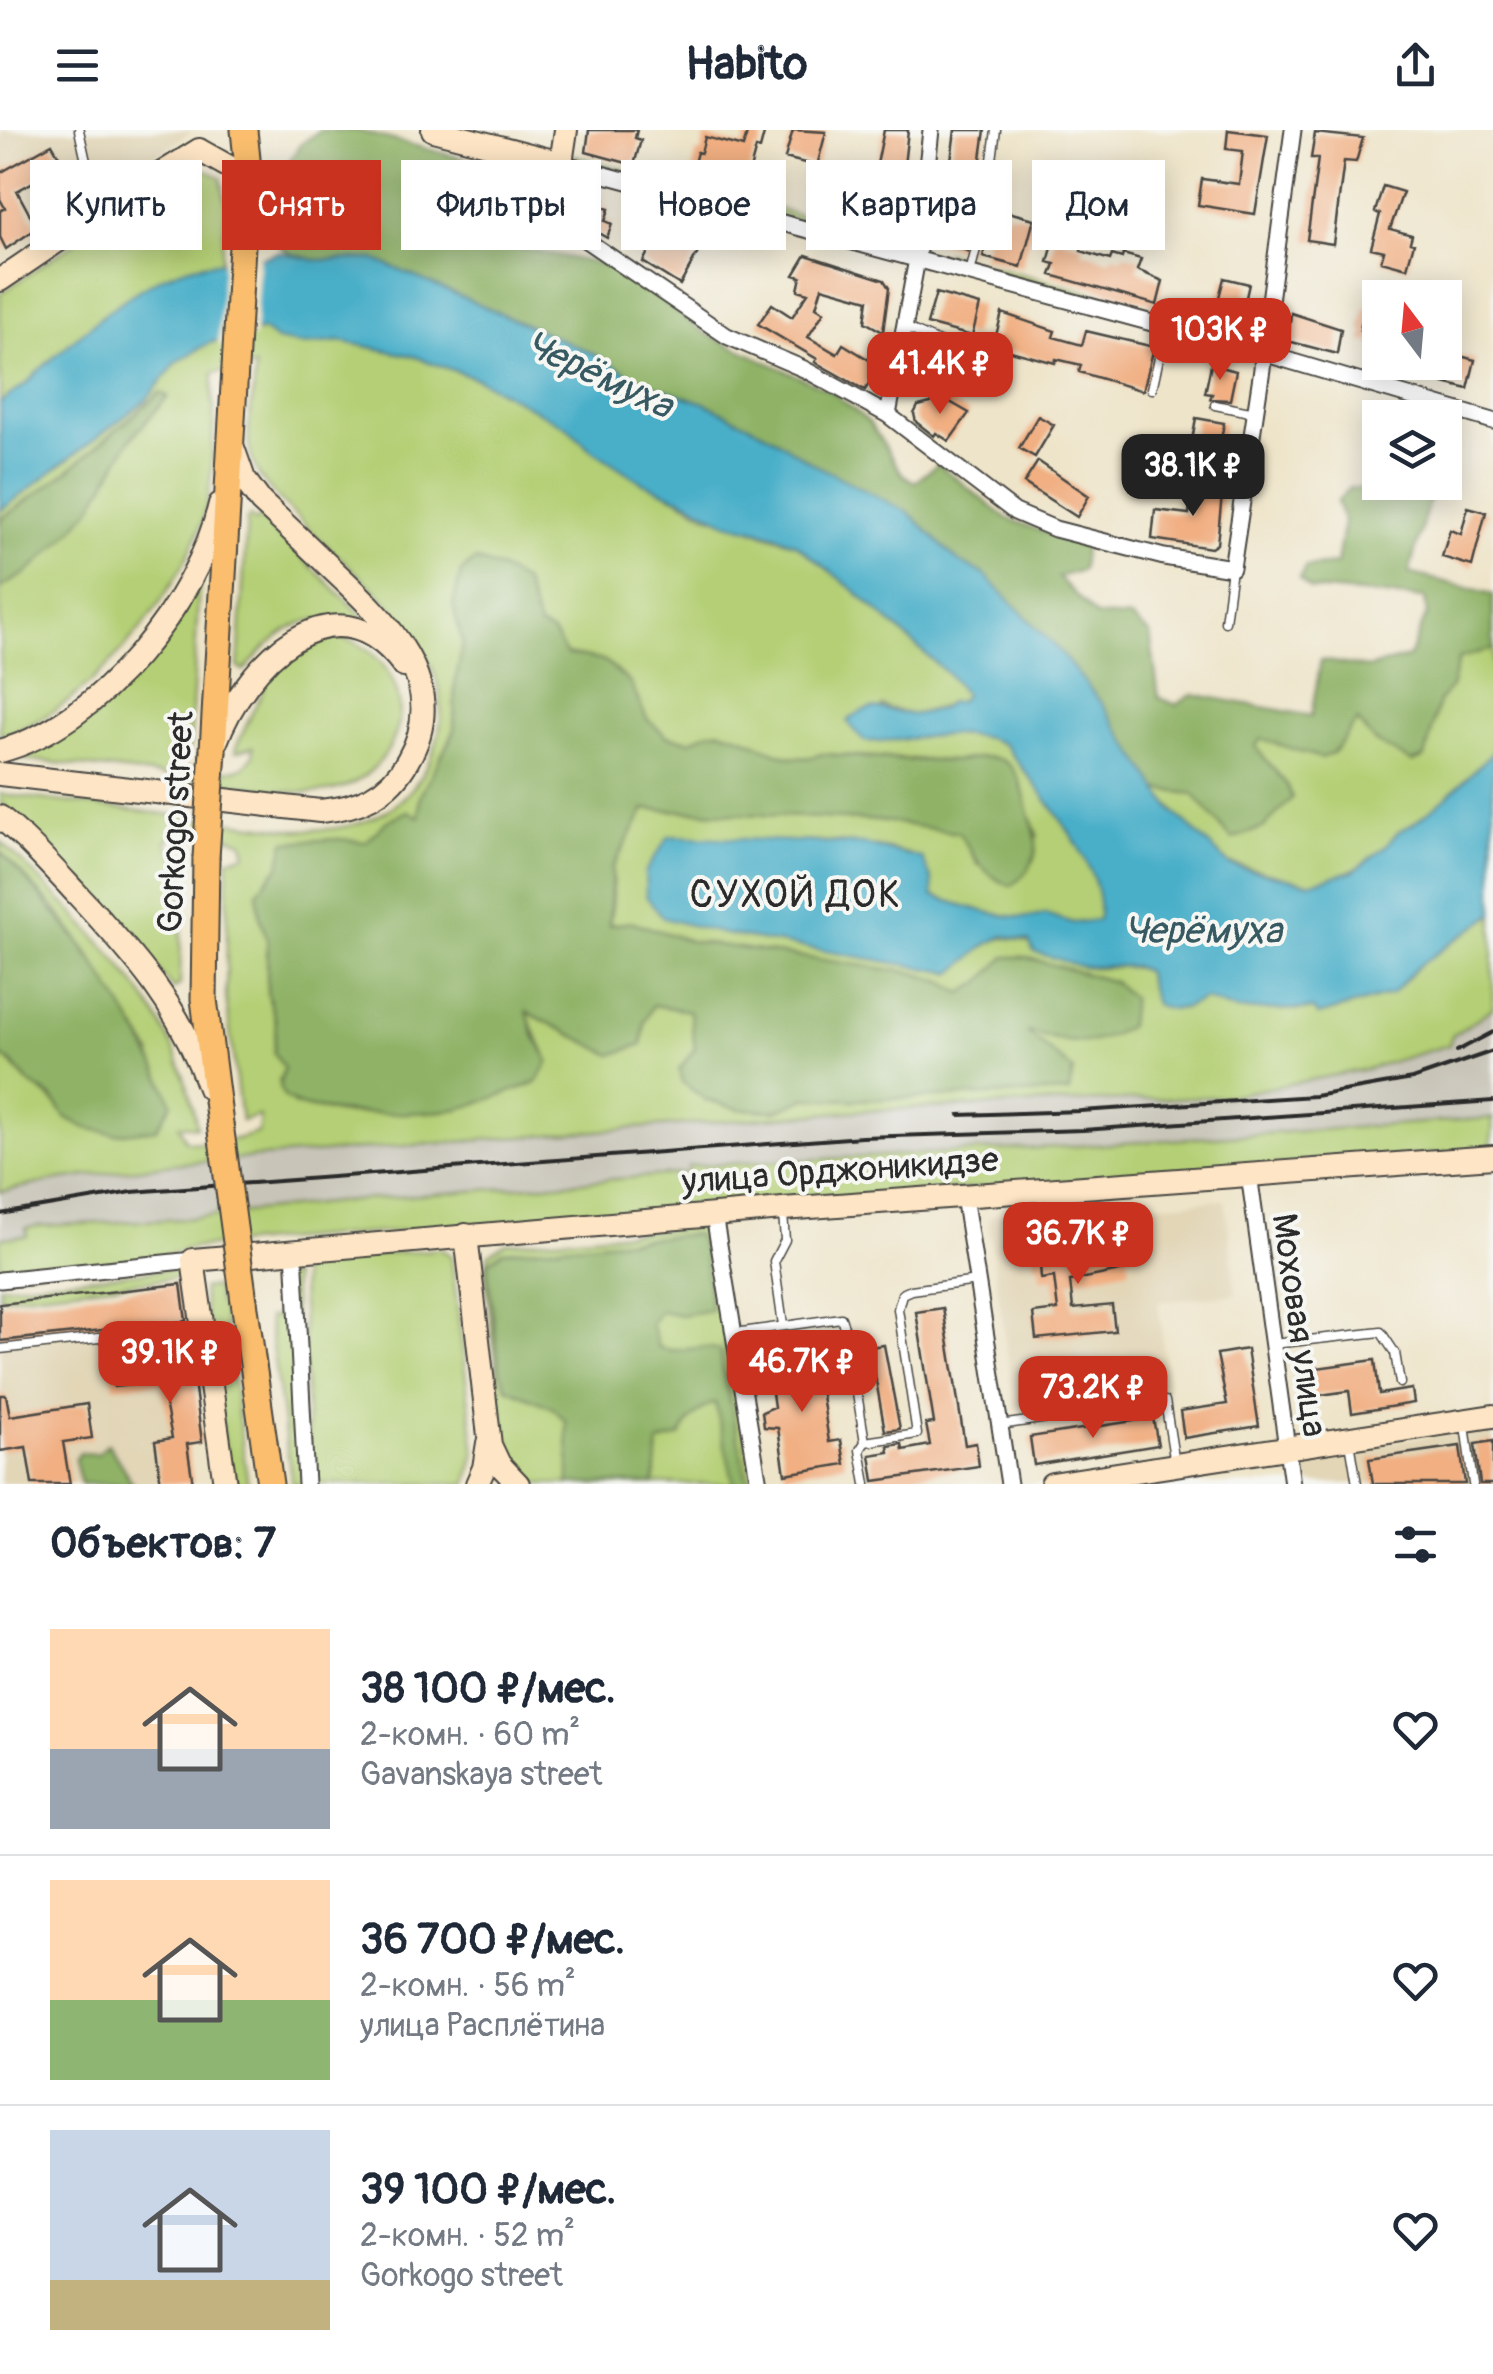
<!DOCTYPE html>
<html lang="ru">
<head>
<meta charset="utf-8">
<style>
	body { margin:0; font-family:Pangolin,sans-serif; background:#f6f6f7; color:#1f2937; height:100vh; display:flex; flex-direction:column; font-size:38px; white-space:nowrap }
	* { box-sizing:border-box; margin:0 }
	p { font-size:32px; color:#747a83 }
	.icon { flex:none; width:55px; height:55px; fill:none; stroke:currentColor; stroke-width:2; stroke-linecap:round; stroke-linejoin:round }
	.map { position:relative; height:1354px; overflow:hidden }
	.drawer { display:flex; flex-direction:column; background:#fff; flex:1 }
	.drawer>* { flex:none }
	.hud { position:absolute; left:30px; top:30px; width:1435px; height:90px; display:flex; gap:20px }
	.needle { width:65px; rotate:344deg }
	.controls { position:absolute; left:1362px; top:150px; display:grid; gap:20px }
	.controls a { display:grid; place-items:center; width:100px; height:100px; border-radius:0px; background:#fff; box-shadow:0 5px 25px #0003; font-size:50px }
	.price { position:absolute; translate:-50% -85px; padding:0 22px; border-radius:20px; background:#c8321e; color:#fff; font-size:32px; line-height:65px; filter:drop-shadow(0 2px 5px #0008) }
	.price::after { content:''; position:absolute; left:50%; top:60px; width:30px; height:22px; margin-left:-15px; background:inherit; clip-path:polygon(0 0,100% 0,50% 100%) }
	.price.active { background:#222; color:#fff }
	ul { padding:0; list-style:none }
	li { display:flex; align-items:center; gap:30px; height:250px; padding:0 50px }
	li+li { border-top:2px solid #e0e1e3 }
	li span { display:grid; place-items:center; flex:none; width:280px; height:200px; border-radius:0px; color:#555 }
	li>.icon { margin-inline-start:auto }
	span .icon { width:120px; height:120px; fill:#fffc; stroke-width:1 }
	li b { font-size:42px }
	h2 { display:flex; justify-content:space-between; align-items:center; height:120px; padding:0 50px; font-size:42px }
	.pill { padding:0 35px; border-radius:0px; background:#fff; box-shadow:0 5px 25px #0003; font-size:35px; line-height:90px }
	.pill.active { background:#c8321e; color:#fff }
	header { display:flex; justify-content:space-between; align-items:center; height:130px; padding:0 50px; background:#fff; font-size:45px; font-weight:700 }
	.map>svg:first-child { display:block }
</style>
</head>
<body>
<header><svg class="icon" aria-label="menu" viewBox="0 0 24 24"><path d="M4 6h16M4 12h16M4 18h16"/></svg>Habito<svg class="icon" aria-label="share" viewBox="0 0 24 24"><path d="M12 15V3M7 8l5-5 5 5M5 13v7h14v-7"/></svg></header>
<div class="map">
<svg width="1493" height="1354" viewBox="0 0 1493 1354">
	<rect width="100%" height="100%" fill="#f6f6f2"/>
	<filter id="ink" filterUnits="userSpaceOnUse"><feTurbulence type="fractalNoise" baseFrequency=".01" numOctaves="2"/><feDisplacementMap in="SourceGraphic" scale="20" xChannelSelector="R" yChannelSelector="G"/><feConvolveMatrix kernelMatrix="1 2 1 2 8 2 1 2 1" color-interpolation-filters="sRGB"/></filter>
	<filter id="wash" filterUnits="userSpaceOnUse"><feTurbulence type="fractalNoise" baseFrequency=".0048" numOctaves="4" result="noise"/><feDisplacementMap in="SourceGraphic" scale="40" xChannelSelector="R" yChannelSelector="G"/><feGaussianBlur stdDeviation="2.25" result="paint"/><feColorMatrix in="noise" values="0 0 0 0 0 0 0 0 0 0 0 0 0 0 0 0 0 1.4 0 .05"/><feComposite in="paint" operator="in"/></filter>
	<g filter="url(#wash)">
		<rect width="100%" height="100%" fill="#eee4c9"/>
		<path fill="#e2d6b7" d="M0 0H193L0 136Z
			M1225 1070 1236 1164 1158 1172 1168 1258 1015 1279 988 1091 992 1085Z
			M182 1154 202 1312 187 1315 193 1354H0V1174Z
			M1493 1298V1354H1298L1296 1331 1304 1324Z"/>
		<path fill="#c8c4b8" d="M1493 878V988L1094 1015 689 1036 688 1042 336 1072 183 1089 37 1096 27 1098 28 1106 0 1108V1062L89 1045 173 1034 857 981 1190 968 1258 962 1367 939 1449 915 1452 906Z"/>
		<path fill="#b4cf75" stroke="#707d50" stroke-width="2.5" fill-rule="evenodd" d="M573 25 895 110 894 116 582 32Z
			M188 38 192 43 206 40 221 48 226 75 221 132C146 142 92 195 37 242 28 256 13 261 0 273V164L139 68 145 77 186 50 180 41Z
			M945 123 1257 208 1253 213 943 130Z
			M264 200 304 215 340 211 413 226 478 249 542 282 567 297 589 318 707 385 796 414 854 460 949 545 965 565 958 572 913 585 882 576 865 611C913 614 961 592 1005 615 1035 657 1110 737 1099 790L1073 793 1045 784C1016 795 962 775 933 766L921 728C870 710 816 710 762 712L720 803 953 843C990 811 998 795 1047 821 1058 827 1071 835 1083 837 1104 841 1125 832 1145 841L1155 874 1182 879 1205 869 1235 880 1313 879 1318 885 1392 864 1417 837 1493 784V878L1452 906 1449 915 1367 939 1228 966 857 981 173 1034 52 1051 0 1062V925C13 932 18 944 29 953 48 967 51 965 65 987L152 924 87 821 53 776 0 721V711C53 762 128 832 162 896 180 928 190 961 197 997L179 995 185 1010C203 1017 240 1010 258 1002L260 986 241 991 226 868 228 730 246 724 243 713C227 702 182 700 166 711L176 728 183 727 180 855 174 859 123 797 0 672V664L296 700C345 701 393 692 421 646 492 533 359 452 291 381 279 369 265 357 257 341 239 309 256 270 255 237L213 243 212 273 214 274C212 312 214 352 203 388 181 464 80 589 0 605V458L28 442 92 377 129 311 168 267 160 263 68 341 0 390V381L146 270 177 232 209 213ZM523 452 539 497 553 503 565 524 605 531 630 553 647 589 666 606 691 611C700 606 710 599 722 601 759 607 781 639 822 624L953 631 992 627 1031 689 1038 706 978 735 960 703 884 691 645 679 612 738 613 772 609 795 633 792 690 811 914 843 943 852 962 863 980 853 1005 827H1025L1114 852 1024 901 1073 940 1068 962 853 970 806 968 776 981 739 979 679 940 695 918 690 881 653 875 645 891 642 914 612 925 526 882 548 931 537 953 458 979 348 984 294 975 279 952 284 938 274 923 276 892 267 862V749L279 737 339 709 366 712 387 691 419 688 420 666 454 602 455 553 463 514 453 475Z
			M250 386 255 392 260 387 375 498C311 478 286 491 244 541L238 537 247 389Z
			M199 455 190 619 178 631C192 644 226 643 244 637L253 626V617L235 622 236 617 265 556 262 553C294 518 335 485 378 529 395 547 405 575 397 600 388 628 364 654 334 660 300 667 260 657 227 653 156 645 85 636 13 628L47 614 87 587Z
			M1488 518 1493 519V622L1447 667 1413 694 1399 701 1385 717 1358 737 1332 749 1309 753 1225 732 1185 695 1157 659 1193 664 1232 708 1287 655 1255 617 1261 608 1321 628 1334 622 1357 590 1374 611 1413 632 1425 627 1439 571 1451 557 1459 528Z
			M1493 988 1491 1020 280 1110 191 1118 160 1127 0 1144V1108L27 1106 26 1098 37 1096 183 1089 336 1072 688 1043V1036L1094 1015Z
			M701 1097 709 1100 753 1354H530L507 1323 485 1143 489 1124 506 1113Z
			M441 1119 451 1126 475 1322 467 1354H310L300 1131Z
			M177 1139 178 1148 0 1167V1156Z
			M292 1146 303 1354H292L268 1188 276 1187 283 1166 282 1147Z
			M216 1157 219 1174H222L248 1354H230L202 1159Z"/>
		<path fill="#8fb266" stroke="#5d6e48" stroke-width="2.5" d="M320 0H356L521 44 534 62 520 118 616 137 708 205 831 261 869 292 903 345 915 352 938 334 1006 388 1084 417 1082 440 1058 447 1096 486 1131 488 1150 504 1159 568 1177 575 1192 564 1311 586 1321 530 1367 538 1409 527 1427 484 1425 468 1310 459 1300 449 1305 437 1337 434 1344 390 1337 372 1349 358 1394 360V353H1426L1431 364 1409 443 1493 464V519L1459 528 1451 557 1439 571 1425 627 1412 632 1374 611 1357 591 1334 622 1321 628 1261 609 1255 617 1287 655 1292 668 1263 698 1232 709 1193 664 1157 659 1103 575 1058 520 985 445 958 431 909 383 810 332 769 305 704 273 645 253 592 223 374 129 315 130 290 123 270 109V60L300 15Z
			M160 263 168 266 129 311 92 377 67 406 28 442 0 458V390L68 341Z
			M475 430 501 439 524 452 539 496 553 503 566 524 605 531 630 553 647 589 666 606 691 611C700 606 710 599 721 601 759 607 781 639 822 624 866 627 911 632 954 631 971 630 991 622 1007 633 1022 644 1025 673 1031 690 1042 719 1036 736 1012 756 983 746 975 728 959 703L884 691 645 679 612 738 609 795 633 792 690 811 914 843 943 852 962 863 980 853 1005 827H1025L1114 852 1132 868 1129 896C1089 921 1070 912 1027 902L1073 940 1069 962 853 970 806 968 776 981 739 979 706 970 682 952 679 940 695 918 690 881 653 875 645 891 642 914 612 925 527 882 534 906 549 931 537 952C512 961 487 971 462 978 435 985 302 988 285 967 277 958 281 948 284 938L274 923 276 892 267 862 268 812 260 787 257 762 279 737 285 712 339 709 366 712 387 691 408 681 419 687 420 666 454 602 455 553 463 514 453 475 461 442Z
			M0 721C71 795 133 877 172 973L156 999 115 1004 86 998 65 987 52 967 27 951 12 932 0 925Z
			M696 1104 704 1120 711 1180 681 1185 660 1181 651 1193 658 1217C682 1226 698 1212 719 1220L748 1354H734L715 1273C698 1278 688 1291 680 1306L659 1313 654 1354H568C572 1334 567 1311 566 1291L553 1278 507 1258 500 1241 488 1143 489 1132 503 1121Z
			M108 1314 133 1354H81L75 1330 80 1323 97 1324Z"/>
		<path fill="#4aafc9" stroke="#3a6d7a" stroke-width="2.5" d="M278 122 315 130 374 129 592 223 645 253 704 273 769 305 810 332 909 383 958 431 985 445 1058 520 1103 575 1171 679 1230 735 1309 753 1353 741 1385 717 1399 701 1413 694 1447 667 1493 622V784L1417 837 1392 864 1318 885 1313 879 1235 880 1205 869C1187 877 1174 884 1155 874L1145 841 1134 836 1083 837 1034 822 1029 811 1004 806 987 814 953 843 720 803 663 788 646 766 645 742 669 706 863 714 922 728 932 750 933 766C962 775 1016 795 1045 784L1073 793 1098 790C1110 738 1035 657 1005 615 961 592 912 614 864 611L847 591C872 570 882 580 909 584 919 586 930 579 941 579L949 572H958L965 565 949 545 854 460 796 414 773 404 727 393 689 372 643 353 589 318 567 297 478 249 413 226 340 211 304 215 276 210 263 200 209 213 177 232 146 270 0 381V273C13 261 28 256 37 242 84 202 131 153 193 136 220 129 252 134 278 122Z"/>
		<path fill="#eee4c9" d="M260 122 255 207 218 216 223 127Z"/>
		<g id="blocks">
			<path fill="#f1af82" d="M589 0H637L635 8 641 10 634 35 586 22Z
				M748 0H765L760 19 756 18 745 58 720 51 718 57 690 49 697 22 701 23 705 7 743 17Z
				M793 0 826 2 817 36 785 28Z
				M884 0H908L897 99 890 102 851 92 862 49 867 50 870 42 875 44Z
				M955 0H985L968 121 942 113 941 106Z
				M1228 0 1268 5 1255 84 1198 75 1202 49 1239 54 1243 21 1226 19Z
				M1315 3 1363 8 1356 32 1344 31 1333 114 1307 110 1318 28H1311Z
				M52 14 64 35 17 61 37 98 6 119 0 107V81L5 78 0 69V43Z
				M1383 56 1403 62 1390 99 1412 105 1410 112 1414 113 1407 138 1381 131 1384 121 1371 118 1380 84 1375 82Z
				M575 59 604 69 603 77 609 79 605 91 612 94 607 108 576 90 572 84Z
				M648 80 681 91 673 104 701 117 680 155 643 132 652 114 637 107Z
				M1008 82 1034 89 1021 137 983 127 987 105 998 108Z
				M1055 107 1083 115 1081 121 1110 130 1112 125 1122 128 1123 124 1141 129 1137 140 1163 151 1157 175 1051 145 1055 134 1048 132Z
				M806 125 884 150 889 158 883 202 865 192 868 170 822 157 816 177 824 182 808 207 837 224 843 214 879 236 865 260 815 232 817 229 758 194 772 174 792 187 808 163 798 160 801 147 794 145Z
				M1224 148 1249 154 1242 185 1216 179Z
				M936 163 980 175 972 206 927 194Z
				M1365 177 1380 180V214L1362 211 1364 201 1360 200Z
				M1002 183 1055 201 1053 207 1082 215 1086 201 1154 217 1143 261 1079 242 1081 235 1056 229 1055 233 1007 220 1001 241 978 235 986 207 995 209Z
				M1291 183 1341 199 1337 224 1288 211Z
				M1445 222 1475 230 1468 259 1420 247 1423 232H1445Z
				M1211 235 1236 241 1230 270 1210 269 1212 264 1205 263Z
				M936 264 969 283 949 311 936 303 934 306 916 292 914 284 918 276 931 273Z
				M1038 286 1054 295 1035 327 1019 318Z
				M1196 288 1224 293 1220 315 1192 310Z
				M1038 331 1089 366 1077 387 1024 353Z
				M1193 351 1223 355 1217 414 1211 418 1152 409 1155 380 1189 384Z
				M1468 377 1486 382 1472 436 1442 427 1450 400 1461 404Z
				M1131 1108 1133 1125 1128 1126 1130 1139 1070 1151 1073 1179 1112 1175 1115 1201 1036 1209 1033 1183 1058 1180 1054 1147 1041 1149 1040 1134 1035 1135 1033 1118 1046 1116 1047 1121 1120 1113V1109Z
				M181 1154 186 1191 0 1211V1174Z
				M943 1178 965 1315 976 1313 979 1336 874 1351 870 1325 889 1322 888 1316 902 1314 903 1320 930 1315 926 1294 934 1293 916 1182Z
				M188 1206 202 1312 187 1314 193 1354H161L155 1311 172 1308 161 1252 114 1257 111 1235 169 1229 167 1208Z
				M884 1215 900 1299 885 1301 870 1217Z
				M1247 1219 1259 1296 1184 1308 1180 1281 1227 1274 1217 1224Z
				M829 1225 833 1250 820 1252 829 1312 841 1310 845 1334 785 1344 778 1298 764 1297 762 1282 774 1277 768 1235Z
				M1375 1230 1379 1264 1412 1259 1414 1273 1352 1283 1349 1261 1306 1267 1302 1240Z
				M0 1265H6L10 1286 87 1274 92 1308 63 1312 70 1354H32L26 1317 0 1321Z
				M1153 1288 1158 1315 1034 1335 1030 1307Z
				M1493 1311V1354H1480L1475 1314Z
				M1460 1316 1465 1354H1373L1369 1329Z"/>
		</g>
	</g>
	<g filter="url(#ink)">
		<use href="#blocks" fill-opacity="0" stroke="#484743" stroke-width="2.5"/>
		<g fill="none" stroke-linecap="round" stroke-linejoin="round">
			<defs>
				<path id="lane" d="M79 0 87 36 108 74
					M970 143 985 82 996 0
					M907 198 941 213
					M1152 259 1166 197
					M1215 275 1255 283
					M1225 492 1232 438
					M783 1084 785 1110 774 1131 783 1195
					M735 1203 841 1188 848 1209 865 1312 860 1320 866 1354
					M1273 1214 1381 1202 1395 1223 1400 1253
					M0 1219 198 1197
					M1000 1295 1165 1271 1175 1334
					M1465 1295 1473 1354
					M865 1312 917 1304 898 1179 902 1164 911 1160 977 1151
					M1350 1312 1357 1354"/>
				<path id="street" d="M1293 0 1263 223 1262 239 1232 438 1164 427 1055 399 1015 382 888 285 804 239 727 206 568 98 561 87V33L1263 223 1493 291
					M888 285 917 129 931 0
					M1249 1044 1292 1354
					M964 1066 1009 1354
					M714 1085 759 1354
					M294 1119 306 1354
					M0 1150 193 1130"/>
				<path id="secondary" d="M433 0 561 33 566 0
					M199 20 233 39 245 63
					M0 150 109 76 199 20
					M216 612C244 536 334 441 404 536
					M0 621C100 595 197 472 220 374
					M0 644 320 681C358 678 389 665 408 630 453 553 385 489 334 441 310 418 286 395 261 372L244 349 232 315
					M0 687C28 710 52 737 76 763 134 825 180 876 209 958
					M466 1105 490 1315 499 1334 518 1354
					M225 1354 193 1130 783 1079 1493 1027
					M477 1354 484 1338 488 1313
					M1052 1354 1493 1286"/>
				<path id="primary" d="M213 620 247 29 244 0
					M206 728 204 869 220 994
					M244 1171 270 1354"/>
			</defs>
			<use href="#lane" stroke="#484743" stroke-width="11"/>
			<use href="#street" stroke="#484743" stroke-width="19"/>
			<use href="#secondary" stroke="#484743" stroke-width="26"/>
			<use href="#primary" stroke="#484743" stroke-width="29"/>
			<use href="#lane" stroke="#fff" stroke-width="8"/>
			<use href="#street" stroke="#fff" stroke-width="15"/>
			<use href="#secondary" stroke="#fde5c5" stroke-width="22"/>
			<use href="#primary" stroke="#fabe6e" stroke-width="25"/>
			<path stroke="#2b2b2b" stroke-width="4" d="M1457 921 1493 902
				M959 985 1081 981 1315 966 1412 949 1493 921
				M0 1084 132 1062 862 1007 1083 1000 1493 971"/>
			<defs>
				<path id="primary-bridge" d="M206 728 213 620
					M220 994 244 1171"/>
			</defs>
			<use href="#primary-bridge" stroke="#484743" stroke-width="29" stroke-linecap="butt"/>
			<use href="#primary-bridge" stroke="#fabe6e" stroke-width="25"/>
		</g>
	</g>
	<g text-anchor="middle" stroke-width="8" stroke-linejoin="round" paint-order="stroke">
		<g font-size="35" fill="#2b2b2b" stroke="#f6f6f2">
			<text transform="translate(175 692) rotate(-87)" y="12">Gorkogo street</text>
			<text transform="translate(840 1040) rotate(-4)" y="12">улица Орджоникидзе</text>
			<text transform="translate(1300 1195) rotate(82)" y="12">Моховая улица</text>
		</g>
		<g font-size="38" font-style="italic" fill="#365962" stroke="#f6f6f2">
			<text transform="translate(599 244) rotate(25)" y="13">Черёмуха</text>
			<text x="1203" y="813">Черёмуха</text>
		</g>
		<g font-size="38" letter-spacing="2.5" fill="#2b2b2b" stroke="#f6f6f2">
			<text x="796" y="777">СУХОЙ ДОК</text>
		</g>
	</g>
</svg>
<div class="controls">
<a><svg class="needle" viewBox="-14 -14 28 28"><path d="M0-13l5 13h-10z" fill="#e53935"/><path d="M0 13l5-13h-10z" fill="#747a83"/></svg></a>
<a><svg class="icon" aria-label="layers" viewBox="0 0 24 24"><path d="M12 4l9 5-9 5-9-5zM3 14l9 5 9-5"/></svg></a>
</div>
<b class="price" style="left:1220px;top:253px">103K ₽</b>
<b class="price" style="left:940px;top:287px">41.4K ₽</b>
<b class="price active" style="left:1193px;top:389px">38.1K ₽</b>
<b class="price" style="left:1078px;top:1157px">36.7K ₽</b>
<b class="price" style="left:170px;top:1276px">39.1K ₽</b>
<b class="price" style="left:802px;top:1285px">46.7K ₽</b>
<b class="price" style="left:1093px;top:1311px">73.2K ₽</b>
<div class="hud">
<a class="pill">Купить</a>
<a class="pill active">Снять</a>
<a class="pill">Фильтры</a>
<a class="pill">Новое</a>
<a class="pill">Квартира</a>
<a class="pill">Дом</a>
</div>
</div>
<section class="drawer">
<h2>Объектов: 7<svg class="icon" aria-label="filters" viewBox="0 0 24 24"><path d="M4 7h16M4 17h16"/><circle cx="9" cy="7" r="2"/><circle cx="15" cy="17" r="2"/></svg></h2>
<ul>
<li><span style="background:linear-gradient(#ffd9b3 60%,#9aa5b1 0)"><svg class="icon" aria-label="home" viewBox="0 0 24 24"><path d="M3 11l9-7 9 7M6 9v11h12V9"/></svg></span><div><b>38 100 ₽/мес.</b><p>2-комн. · 60 m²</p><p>Gavanskaya street</p></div><svg class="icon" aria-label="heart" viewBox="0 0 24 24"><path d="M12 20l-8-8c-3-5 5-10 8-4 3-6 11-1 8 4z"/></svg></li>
<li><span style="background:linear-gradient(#ffd9b3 60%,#8fb573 0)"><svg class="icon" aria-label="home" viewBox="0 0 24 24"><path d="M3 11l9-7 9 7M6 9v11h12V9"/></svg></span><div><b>36 700 ₽/мес.</b><p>2-комн. · 56 m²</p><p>улица Расплётина</p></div><svg class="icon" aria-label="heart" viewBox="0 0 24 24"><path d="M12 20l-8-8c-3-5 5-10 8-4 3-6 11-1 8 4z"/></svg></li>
<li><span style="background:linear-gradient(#c9d6e8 75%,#c2b280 0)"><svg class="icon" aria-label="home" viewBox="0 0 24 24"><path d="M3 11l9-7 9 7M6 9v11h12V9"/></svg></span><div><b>39 100 ₽/мес.</b><p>2-комн. · 52 m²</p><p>Gorkogo street</p></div><svg class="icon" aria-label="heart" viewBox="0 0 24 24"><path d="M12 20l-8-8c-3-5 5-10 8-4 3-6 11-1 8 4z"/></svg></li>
</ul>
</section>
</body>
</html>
